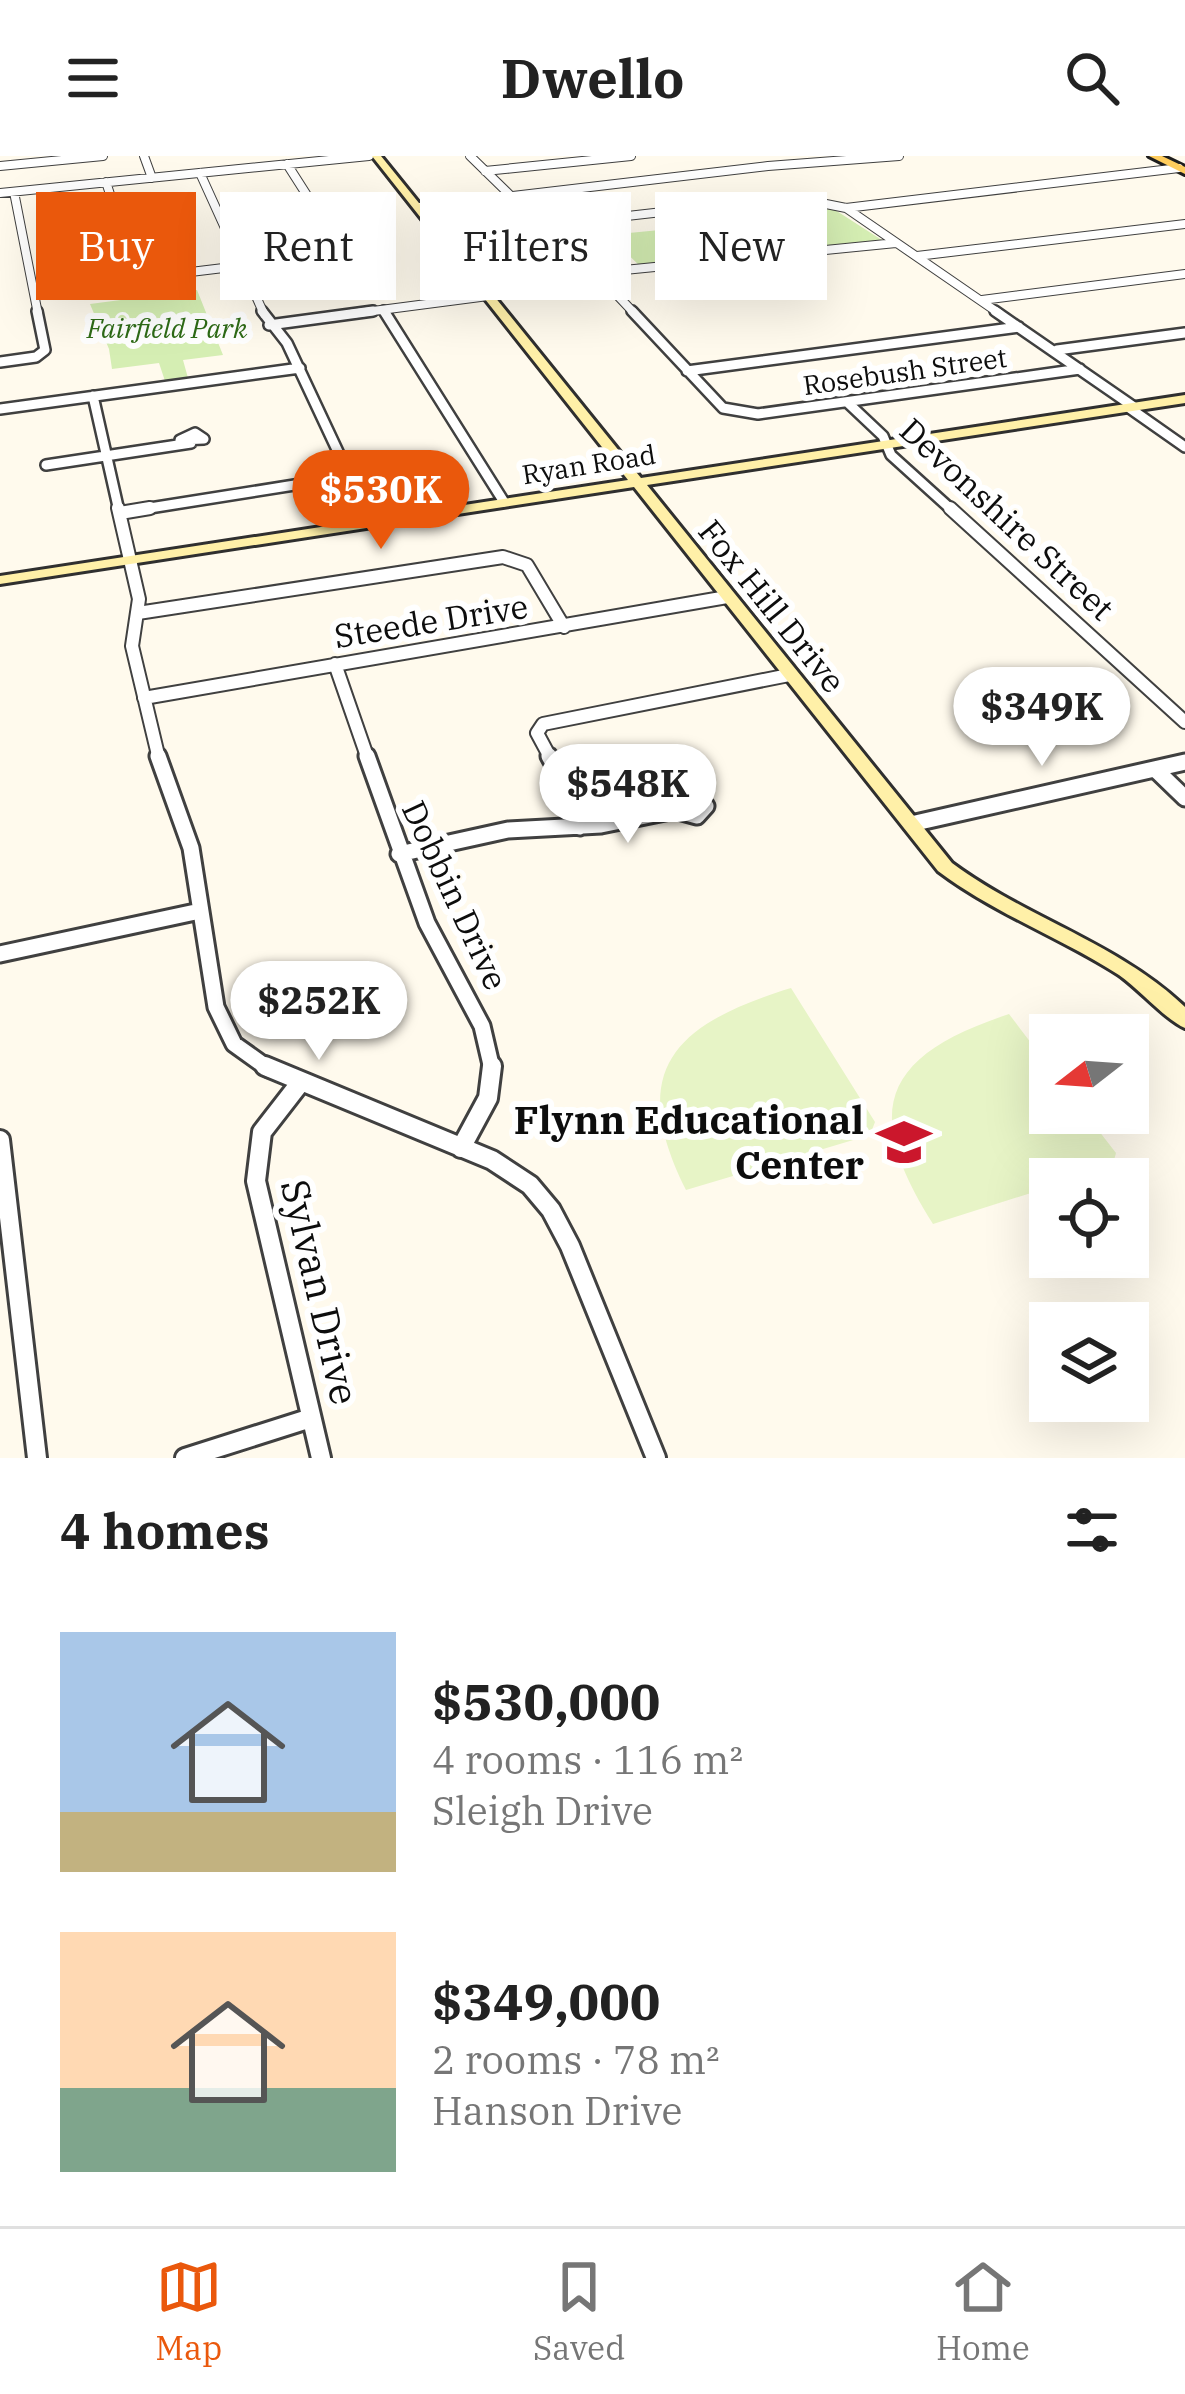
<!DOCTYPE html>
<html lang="en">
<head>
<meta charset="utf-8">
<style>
	body { margin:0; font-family:"IBM Plex Serif",serif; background:#f2f2f2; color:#222; height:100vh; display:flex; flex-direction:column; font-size:45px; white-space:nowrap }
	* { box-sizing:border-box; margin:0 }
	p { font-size:39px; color:#767676 }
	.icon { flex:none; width:66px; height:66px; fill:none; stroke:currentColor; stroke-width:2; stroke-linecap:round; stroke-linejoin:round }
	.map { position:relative; height:1302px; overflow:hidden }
	.drawer { display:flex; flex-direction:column; background:#fff; flex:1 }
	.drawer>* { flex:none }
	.banner { position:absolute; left:36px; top:36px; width:1113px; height:108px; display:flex; gap:24px }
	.needle { width:78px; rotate:253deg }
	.fabs { position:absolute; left:1029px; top:858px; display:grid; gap:24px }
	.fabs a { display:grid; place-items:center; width:120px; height:120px; border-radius:0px; background:#fff; box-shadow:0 12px 48px #0002; font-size:60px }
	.price { position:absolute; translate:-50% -102px; padding:0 27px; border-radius:42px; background:#fff; color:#222; font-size:39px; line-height:78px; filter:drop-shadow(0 3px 6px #0008) }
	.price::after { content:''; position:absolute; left:50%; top:72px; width:36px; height:27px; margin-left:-18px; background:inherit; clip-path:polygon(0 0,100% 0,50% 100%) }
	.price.current { background:#ea580c; color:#fff }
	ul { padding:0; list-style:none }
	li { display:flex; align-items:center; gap:36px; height:300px; padding:0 60px }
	li span { display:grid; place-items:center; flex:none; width:336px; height:240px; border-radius:0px; color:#555 }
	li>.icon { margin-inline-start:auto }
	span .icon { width:144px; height:144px; fill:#fffc; stroke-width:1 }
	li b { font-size:51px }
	h2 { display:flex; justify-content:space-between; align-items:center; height:144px; padding:0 60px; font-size:51px }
	.pill { padding:0 42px; border-radius:0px; background:#fff; box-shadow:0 12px 48px #0002; font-size:42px; line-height:108px }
	.pill.current { background:#ea580c; color:#fff }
	header { display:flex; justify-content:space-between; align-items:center; height:156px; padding:0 60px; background:#fff; font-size:54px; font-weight:700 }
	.dock { display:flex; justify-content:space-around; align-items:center; height:168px; border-top:3px solid #e0e0e0; background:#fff; font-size:33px; color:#767676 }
	.dock a { display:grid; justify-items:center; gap:6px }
	.dock .current { color:#ea580c }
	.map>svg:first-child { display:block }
</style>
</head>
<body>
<header><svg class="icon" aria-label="menu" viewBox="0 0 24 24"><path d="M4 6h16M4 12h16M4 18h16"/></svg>Dwello<svg class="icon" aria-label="search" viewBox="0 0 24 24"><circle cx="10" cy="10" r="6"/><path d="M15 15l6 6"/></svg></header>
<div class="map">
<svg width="1185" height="1302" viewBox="0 0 1185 1302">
	<rect width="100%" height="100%" fill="#fffaed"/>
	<path fill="#d5eeb3" d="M832 52 885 86 643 113 608 79 807 60Z
		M149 125 154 139 197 134 223 199 183 204 188 222 165 225 159 207 112 213 109 193 90 148 136 142 132 127Z"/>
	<path fill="#e7f4c6" d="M791 832 875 966 870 979 686 1034C626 914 674 868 791 832Z
		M1009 858 1050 912V957H1085L1116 997 1112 1011 1074 1023H1050V1031L933 1068C861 954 882 900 1009 858Z"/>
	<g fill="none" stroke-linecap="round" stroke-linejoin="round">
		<defs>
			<path id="street-far4" d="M144 0 152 22
				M470 0 512 41
				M0 10 103 0
				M485 15 631 0
				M200 17 264 158
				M106 26 138 123
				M14 36 38 158
				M0 37 369 0
				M420 51 768 10 899 0
				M846 52 1000 158
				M551 69 635 158
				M442 81 769 44H806L846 52 1179 12
				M231 91 331 77 287 8
				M917 100 1185 68
				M348 112 360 116 340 117Z
				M594 117 896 87
				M250 131 344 119
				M34 135 240 110
				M982 144 1185 118
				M383 154 386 158
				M350 158 488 140"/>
			<path id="street-far3" d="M384 155 504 346
				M632 155 723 252 758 258 1080 213
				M995 155 1134 251
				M269 169 373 155
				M1057 194 1185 177
				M0 206 36 201 45 194 37 155
				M687 215 1019 171
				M93 240 119 355
				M847 246 883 280 891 299 953 355
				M1128 251 1185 291
				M0 253 300 212
				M195 277 204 283 180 284Z
				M46 309 191 287
				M131 355 307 327 327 318 340 300 287 187 262 155"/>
			<path id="street-far2" d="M118 352 139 443 132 490 159 603
				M950 352 1185 566
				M120 357 150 352
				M138 457 503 401 527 409 564 471
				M335 508 368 603
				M144 542 727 441
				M551 603 537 577 543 568 789 519"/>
			<path id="street-far1" d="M158 600 191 692 216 851 234 888 269 913
				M367 600 427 767 482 870 492 913
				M549 600 575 647 580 671
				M1155 613 1185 642
				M687 641 706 650 697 660 675 654 676 645Z
				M911 668 1185 606
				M399 698 508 674 601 669 675 654
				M0 798 200 755"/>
			<path id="street" d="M265 910 492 1004 530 1029 551 1054 570 1090 656 1302
				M300 927 262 976 256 1025 321 1302
				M0 984 37 1302
				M461 992 488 942 492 910
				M185 1302 311 1262"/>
			<path id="secondary" d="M372 0H381L641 322 1185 239V247L647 329 952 707C1026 762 1118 787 1185 851V872C1166 864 1139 833 1119 819 1060 781 995 758 938 715L634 331 0 428V420L628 324Z"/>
			<path id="primary" d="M1149 0H1162L1185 11V18Z"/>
		</defs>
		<use href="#street-far4" stroke="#404040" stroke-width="10"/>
		<use href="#street-far3" stroke="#404040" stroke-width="14"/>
		<use href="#street-far2" stroke="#404040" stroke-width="16"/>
		<use href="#street-far1" stroke="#404040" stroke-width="21"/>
		<use href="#street" stroke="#404040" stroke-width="24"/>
		<use href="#secondary" stroke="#2f2f2f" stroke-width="6"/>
		<use href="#primary" stroke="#1e1e1e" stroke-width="6"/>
		<use href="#street-far4" stroke="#fff" stroke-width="8"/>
		<use href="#street-far3" stroke="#fff" stroke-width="9"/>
		<use href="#street-far2" stroke="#fff" stroke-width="12"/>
		<use href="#street-far1" stroke="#fff" stroke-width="15"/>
		<use href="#street" stroke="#fff" stroke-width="18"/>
		<use href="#secondary" fill="#fff0a8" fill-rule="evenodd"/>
		<use href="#primary" fill="#ffcd5d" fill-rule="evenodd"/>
	</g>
	<defs>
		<symbol id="school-bare" viewBox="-9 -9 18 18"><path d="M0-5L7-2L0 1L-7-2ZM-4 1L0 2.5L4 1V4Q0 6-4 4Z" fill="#cb172c" stroke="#fff" stroke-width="2.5" paint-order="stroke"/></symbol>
	</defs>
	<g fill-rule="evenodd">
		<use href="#school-bare" x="866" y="948" width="76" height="76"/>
	</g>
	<g text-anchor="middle" stroke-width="12" stroke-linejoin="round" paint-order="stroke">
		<g font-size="27" font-style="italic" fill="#2e6b17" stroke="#fff">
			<text x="167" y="182">Fairfield Park</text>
		</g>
		<g font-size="27" fill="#0d0d0d" stroke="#fff">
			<text transform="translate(905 216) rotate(-8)" y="9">Rosebush Street</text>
			<text transform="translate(589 309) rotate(-9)" y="9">Ryan Road</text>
		</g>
		<g font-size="33" fill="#0d0d0d" stroke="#fff">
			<text transform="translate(1007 363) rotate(43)" y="12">Devonshire Street</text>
			<text transform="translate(772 450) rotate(51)" y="12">Fox Hill Drive</text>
			<text transform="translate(431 465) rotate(-9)" y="12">Steede Drive</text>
			<text transform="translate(455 739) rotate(65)" y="12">Dobbin Drive</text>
		</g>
		<g font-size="39" font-weight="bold" fill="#0d0d0d" stroke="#fff" text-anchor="end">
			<text x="864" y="978">Flynn Educational<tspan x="864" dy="45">Center</tspan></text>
		</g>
		<g font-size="39" fill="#0d0d0d" stroke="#fff">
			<text transform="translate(320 1136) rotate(77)" y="14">Sylvan Drive</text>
		</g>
	</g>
</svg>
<div class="fabs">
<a><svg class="needle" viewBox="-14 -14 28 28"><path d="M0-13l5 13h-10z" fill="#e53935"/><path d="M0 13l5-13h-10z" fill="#767676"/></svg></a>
<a><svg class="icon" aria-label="locate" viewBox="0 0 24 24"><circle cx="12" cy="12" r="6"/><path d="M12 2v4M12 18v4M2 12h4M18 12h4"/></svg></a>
<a><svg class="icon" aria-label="layers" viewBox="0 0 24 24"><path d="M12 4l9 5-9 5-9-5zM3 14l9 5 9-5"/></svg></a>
</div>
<b class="price current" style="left:381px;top:396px">$530K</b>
<b class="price" style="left:1042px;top:613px">$349K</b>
<b class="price" style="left:628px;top:690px">$548K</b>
<b class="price" style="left:319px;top:907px">$252K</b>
<div class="banner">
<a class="pill current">Buy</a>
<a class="pill">Rent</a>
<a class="pill">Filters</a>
<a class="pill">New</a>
</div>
</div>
<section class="drawer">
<h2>4 homes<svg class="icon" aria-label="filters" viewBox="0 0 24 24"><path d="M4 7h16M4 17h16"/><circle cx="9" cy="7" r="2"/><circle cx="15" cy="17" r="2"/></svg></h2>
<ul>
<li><span style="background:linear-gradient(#a9c7e8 75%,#c2b280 0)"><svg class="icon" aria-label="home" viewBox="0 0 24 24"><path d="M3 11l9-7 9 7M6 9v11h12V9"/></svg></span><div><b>$530,000</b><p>4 rooms · 116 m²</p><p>Sleigh Drive</p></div></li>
<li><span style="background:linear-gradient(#ffd9b3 65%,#7fa58c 0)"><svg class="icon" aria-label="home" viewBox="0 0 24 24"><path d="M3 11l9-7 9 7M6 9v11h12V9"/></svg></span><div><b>$349,000</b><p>2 rooms · 78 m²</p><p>Hanson Drive</p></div></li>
</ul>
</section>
<nav class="dock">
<a class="current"><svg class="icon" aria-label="map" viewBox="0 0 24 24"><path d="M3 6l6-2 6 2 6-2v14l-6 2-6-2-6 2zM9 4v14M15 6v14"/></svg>Map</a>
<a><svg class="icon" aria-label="saved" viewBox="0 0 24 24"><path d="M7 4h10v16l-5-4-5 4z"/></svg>Saved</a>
<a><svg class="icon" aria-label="home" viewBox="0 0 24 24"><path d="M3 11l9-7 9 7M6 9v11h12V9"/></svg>Home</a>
</nav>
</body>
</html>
